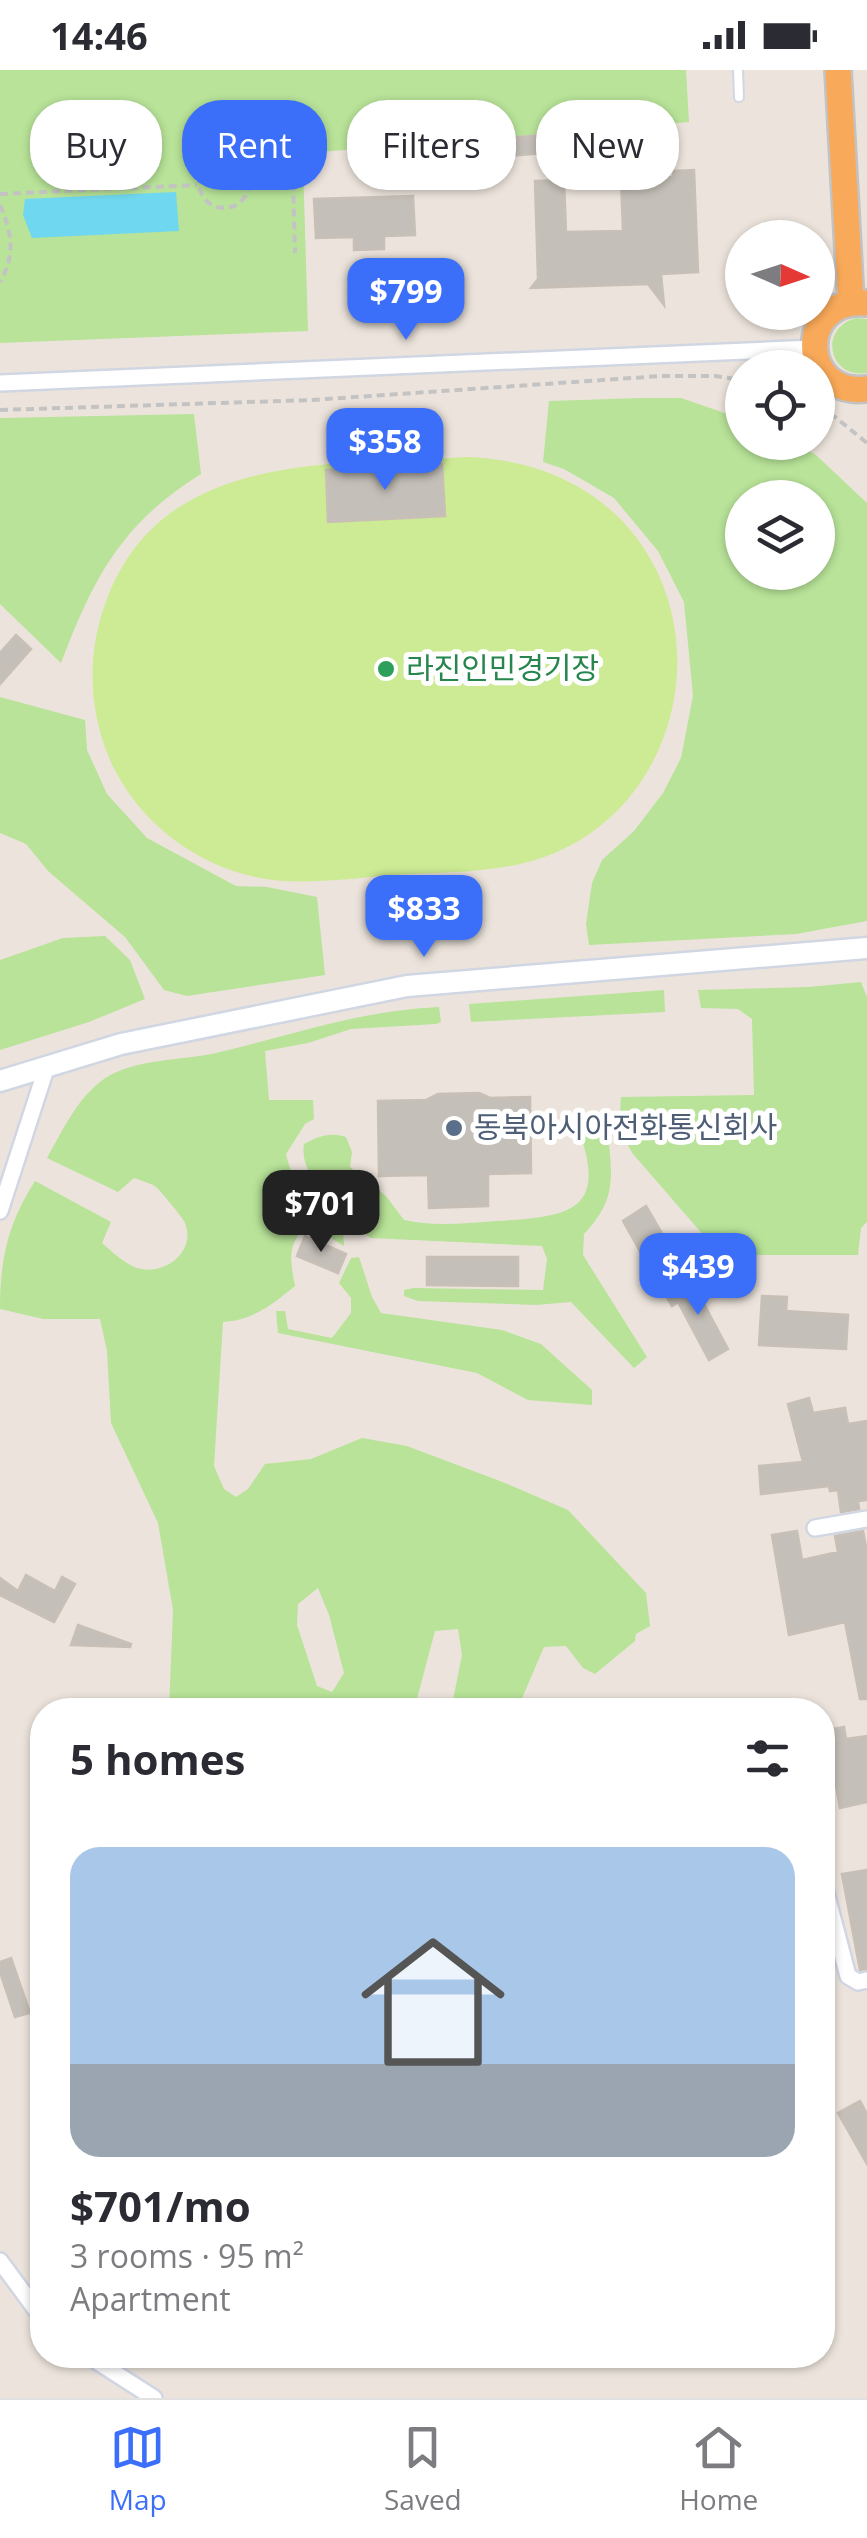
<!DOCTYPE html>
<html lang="en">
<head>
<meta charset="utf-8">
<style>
	body { margin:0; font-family:"Open Sans","Noto Sans KR",sans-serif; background:#f2f2f3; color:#2b2b33; height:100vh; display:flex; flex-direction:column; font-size:38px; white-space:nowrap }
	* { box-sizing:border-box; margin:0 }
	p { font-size:32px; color:#7c7c81 }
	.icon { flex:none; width:55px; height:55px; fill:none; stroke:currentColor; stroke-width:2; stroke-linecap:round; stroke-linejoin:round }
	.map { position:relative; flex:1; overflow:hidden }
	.sheet { position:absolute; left:30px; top:1628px; width:805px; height:670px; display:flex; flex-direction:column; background:#fff; border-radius:40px; box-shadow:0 2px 8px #0004 }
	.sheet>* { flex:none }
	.banner { position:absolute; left:30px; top:30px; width:808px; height:90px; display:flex; gap:20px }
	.needle { width:65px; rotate:93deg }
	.fabs { position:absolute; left:725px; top:150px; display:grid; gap:20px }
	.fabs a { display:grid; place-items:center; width:110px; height:110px; border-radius:50%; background:#fff; box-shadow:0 2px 8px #0004; font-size:50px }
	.price { position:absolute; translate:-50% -85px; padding:0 22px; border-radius:20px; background:#3b6ffa; color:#fff; font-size:32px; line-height:65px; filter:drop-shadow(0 2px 5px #0008) }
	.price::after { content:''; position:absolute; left:50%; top:60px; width:30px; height:22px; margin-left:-15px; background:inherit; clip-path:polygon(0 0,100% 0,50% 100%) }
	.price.current { background:#222; color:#fff }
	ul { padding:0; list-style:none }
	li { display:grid; align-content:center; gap:20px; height:530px; padding:0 40px }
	li span { display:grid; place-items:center; height:310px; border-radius:30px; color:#555 }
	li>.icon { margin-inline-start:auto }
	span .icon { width:180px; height:180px; fill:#fffc; stroke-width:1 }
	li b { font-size:42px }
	h2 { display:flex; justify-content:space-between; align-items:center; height:120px; padding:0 40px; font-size:42px }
	.chip { padding:0 35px; border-radius:40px; background:#fff; box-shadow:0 2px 8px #0004; font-size:35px; line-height:90px }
	.chip.current { background:#3b6ffa; color:#fff }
	.status { display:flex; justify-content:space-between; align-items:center; height:70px; padding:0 50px; background:#fff; direction:ltr }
	.status svg { height:28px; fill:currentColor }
	.tab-bar { display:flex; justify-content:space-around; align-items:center; height:140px; border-top:2px solid #e1e1e2; background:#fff; font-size:28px; color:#7c7c81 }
	.tab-bar a { display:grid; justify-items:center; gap:5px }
	.tab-bar .current { color:#3b6ffa }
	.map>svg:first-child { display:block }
</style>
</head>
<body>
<div class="status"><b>14:46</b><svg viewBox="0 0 49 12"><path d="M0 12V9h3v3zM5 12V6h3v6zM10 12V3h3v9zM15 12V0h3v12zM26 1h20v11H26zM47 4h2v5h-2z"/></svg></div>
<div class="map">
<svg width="867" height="2328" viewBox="0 0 867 2328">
	<rect width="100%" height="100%" fill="#ece4dc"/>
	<path fill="#b8e398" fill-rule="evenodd" d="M0 0H686L689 52 320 82 318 89 303 91 308 261 0 273Z
		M857 248 867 249V303C828 309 818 257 857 248Z
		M641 328H681L742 349V372L796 373 816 385 867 433V851L796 864 589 875 586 854 592 813 602 790 634 761 663 723 681 688 693 626 684 532 658 481 614 428 564 399 543 392 549 331ZM742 428H818V502H742Z
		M194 344 201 404C121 454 94 507 61 593L0 534V348Z
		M0 627 85 650 87 680 107 724 147 768 236 816 267 817 317 827 325 905 187 926 164 920 125 867 48 801 26 774 0 763Z
		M105 866 130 890 145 929 89 952 0 980V890L63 868Z
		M861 912 867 927V1152L861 1158 858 1185H731L718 1182 633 1084 619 1060 621 1027 754 1025 752 949 738 939 701 938 698 920 808 917Z
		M664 920 665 942 471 952 469 934Z
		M439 937 441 952 436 954 351 959 308 973 265 981 269 1030H313L314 1049 305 1054 286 1084C294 1119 315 1139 343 1162L344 1176 320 1161H301C287 1178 291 1195 295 1216 273 1234 252 1251 223 1252L214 1396 224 1419 236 1427 248 1419 265 1394 311 1389 362 1368 407 1376 505 1413 568 1440 646 1523 650 1556 636 1564 635 1571 595 1604 583 1598 566 1576 544 1577 517 1640H451L462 1585 458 1559 435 1561 414 1640H169L173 1540 158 1453 111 1353 107 1281 100 1249H43L0 1239C0 1189 8 1153 35 1111L111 1152 102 1173C113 1182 126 1196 141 1199 168 1204 196 1180 185 1153 184 1149 158 1118 156 1117 151 1113 141 1111 134 1108L118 1122 47 1088C63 1060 77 1028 104 1009 135 988 181 991 216 983 294 965 356 941 439 937ZM318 1518 329 1545 344 1603 332 1622 317 1616 297 1555 298 1534Z
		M579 1048H603L607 1053C611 1103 620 1126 584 1164L583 1185 647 1287 634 1298 571 1232 536 1235 418 1231 404 1226V1220L413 1218 543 1220 547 1189 542 1176 371 1168 363 1163C341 1140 298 1108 304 1074 319 1066 330 1062 346 1067L352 1082 350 1097 386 1126 404 1150C434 1157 465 1153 497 1151 573 1147 610 1140 576 1053Z
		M359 1187 372 1227 381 1243 502 1260 541 1274 592 1320V1335L528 1330 477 1303 278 1263 276 1241H285L288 1259 332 1268 351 1243V1228L339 1213 351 1188Z"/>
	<path fill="#cdea94" d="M466 387C542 389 613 422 651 490 711 597 665 742 547 786 499 804 444 802 392 805 357 808 320 813 285 811 210 807 140 758 110 690 89 641 87 587 104 537 158 378 331 396 466 387Z"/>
	<path fill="#6fd7ef" d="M176 122 179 161 32 168 23 145 25 129Z"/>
	<path fill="#c4bfb8" stroke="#c8c0b6" stroke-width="2.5" d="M662 56 663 73 413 94 411 75Z
		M694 100 698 202 661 204 664 235 648 214 531 218 538 209 535 111 564 110 566 162 623 161 621 109 673 107V101Z
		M413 126 415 165 384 166V179L354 180V167L316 168 314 129Z
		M442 394 445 446 328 452 326 400Z
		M16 565 31 579 0 614V583Z
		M479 1023 490 1028 530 1027 531 1103 488 1104V1136L429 1138 428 1105 379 1106 378 1031 426 1030 438 1024Z
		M646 1136 670 1177 645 1190 623 1151Z
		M305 1166 346 1184 338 1203 297 1186Z
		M427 1187H518V1216L427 1215Z
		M690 1208 728 1279 709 1290 678 1232 672 1236 664 1223Z
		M762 1226 787 1227 786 1241 848 1245 846 1279 759 1275Z
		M809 1328 813 1343 845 1338 848 1354 867 1351V1430L858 1431 859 1439 841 1442 838 1420 830 1421 829 1416 761 1424 759 1396 803 1392 788 1334Z
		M797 1461 802 1490 838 1482 835 1466 863 1461 867 1482V1629H860L845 1552 789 1565 772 1465Z
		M26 1505 55 1521 62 1507 75 1514 54 1552 0 1525V1508L18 1521Z
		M78 1555 131 1574 130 1577 71 1575Z
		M844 1657 846 1669 867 1666V1732L840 1738 835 1710 829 1711 822 1661Z
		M867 1800V1899L860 1900 842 1804Z
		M11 1888 30 1943 15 1947 0 1902V1892Z
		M860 2031 867 2044V2094L838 2043Z"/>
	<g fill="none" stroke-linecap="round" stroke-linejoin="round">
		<defs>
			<path id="service" d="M738 0 739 27"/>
			<path id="minor" d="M0 313 814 278
				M0 1141 47 996
				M815 1458 867 1449
				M822 1807 848 1906 858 1912 867 1910
				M0 2191 42 2248
				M87 2285 154 2328"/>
			<path id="tertiary" d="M0 1011 121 974 407 916 867 878"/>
			<path id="trunk" d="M838 0 851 233
				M865 233C796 228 799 327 867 319"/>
		</defs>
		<use href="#service" stroke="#d1d6e3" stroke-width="12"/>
		<use href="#minor" stroke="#d1d6e3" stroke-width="20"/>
		<use href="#tertiary" stroke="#d1d6e3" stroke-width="25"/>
		<use href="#trunk" stroke="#c3c3c3" stroke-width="30"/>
		<path stroke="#c3c3c3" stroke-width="4" stroke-dasharray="8 5" stroke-linecap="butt" d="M199 113a25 25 0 1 1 50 0a25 25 0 1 1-50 0Z
			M249 106 287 101 293 108 295 183
			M0 124 197 115
			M0 135C12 163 16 184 0 212
			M818 338 835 347 867 373
			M0 340 312 330 661 306H715L742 310"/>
		<use href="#service" stroke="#fff" stroke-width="8"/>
		<use href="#minor" stroke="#fff" stroke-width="15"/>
		<use href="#tertiary" stroke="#fff" stroke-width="20"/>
		<use href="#trunk" stroke="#f8a959" stroke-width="25"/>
	</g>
	<circle fill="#2e9e5b" stroke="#fff" stroke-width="4" cx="386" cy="599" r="10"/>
	<circle fill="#5c6f8a" stroke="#fff" stroke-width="4" cx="454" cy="1058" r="10"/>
	<g text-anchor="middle" stroke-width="10" stroke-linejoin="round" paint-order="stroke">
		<g font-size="30" fill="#27864d" stroke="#fff" text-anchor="start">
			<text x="406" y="609">라진인민경기장</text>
		</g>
		<g font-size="30" fill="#4e5e75" stroke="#fff" text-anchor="start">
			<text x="474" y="1068">동북아시아전화통신회사</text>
		</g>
	</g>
</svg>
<div class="fabs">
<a><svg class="needle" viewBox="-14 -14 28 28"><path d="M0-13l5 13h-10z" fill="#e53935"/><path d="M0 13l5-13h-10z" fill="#7c7c81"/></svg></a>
<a><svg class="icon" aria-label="locate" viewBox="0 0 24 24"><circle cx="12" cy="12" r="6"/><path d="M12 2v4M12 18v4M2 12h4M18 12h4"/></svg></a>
<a><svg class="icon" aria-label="layers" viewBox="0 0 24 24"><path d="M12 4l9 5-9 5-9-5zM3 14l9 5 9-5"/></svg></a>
</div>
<b class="price" style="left:406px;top:273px">$799</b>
<b class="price" style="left:385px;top:423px">$358</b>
<b class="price" style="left:424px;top:890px">$833</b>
<b class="price current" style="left:321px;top:1185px">$701</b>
<b class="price" style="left:698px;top:1248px">$439</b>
<div class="banner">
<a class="chip">Buy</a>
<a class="chip current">Rent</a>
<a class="chip">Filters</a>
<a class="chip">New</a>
</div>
<section class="sheet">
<h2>5 homes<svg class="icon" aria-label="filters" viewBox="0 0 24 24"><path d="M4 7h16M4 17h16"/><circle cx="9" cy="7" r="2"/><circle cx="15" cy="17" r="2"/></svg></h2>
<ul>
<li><span style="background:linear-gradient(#a9c7e8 70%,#9aa5b1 0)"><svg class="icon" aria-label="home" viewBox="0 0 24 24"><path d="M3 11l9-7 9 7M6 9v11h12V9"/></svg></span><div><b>$701/mo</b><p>3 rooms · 95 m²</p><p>Apartment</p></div></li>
</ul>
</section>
</div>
<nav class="tab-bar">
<a class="current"><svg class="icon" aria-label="map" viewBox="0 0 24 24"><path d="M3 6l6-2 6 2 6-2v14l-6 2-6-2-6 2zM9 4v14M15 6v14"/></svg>Map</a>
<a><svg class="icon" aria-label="saved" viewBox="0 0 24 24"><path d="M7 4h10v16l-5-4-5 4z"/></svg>Saved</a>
<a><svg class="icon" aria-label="home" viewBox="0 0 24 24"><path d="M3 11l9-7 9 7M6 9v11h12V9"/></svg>Home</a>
</nav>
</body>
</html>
